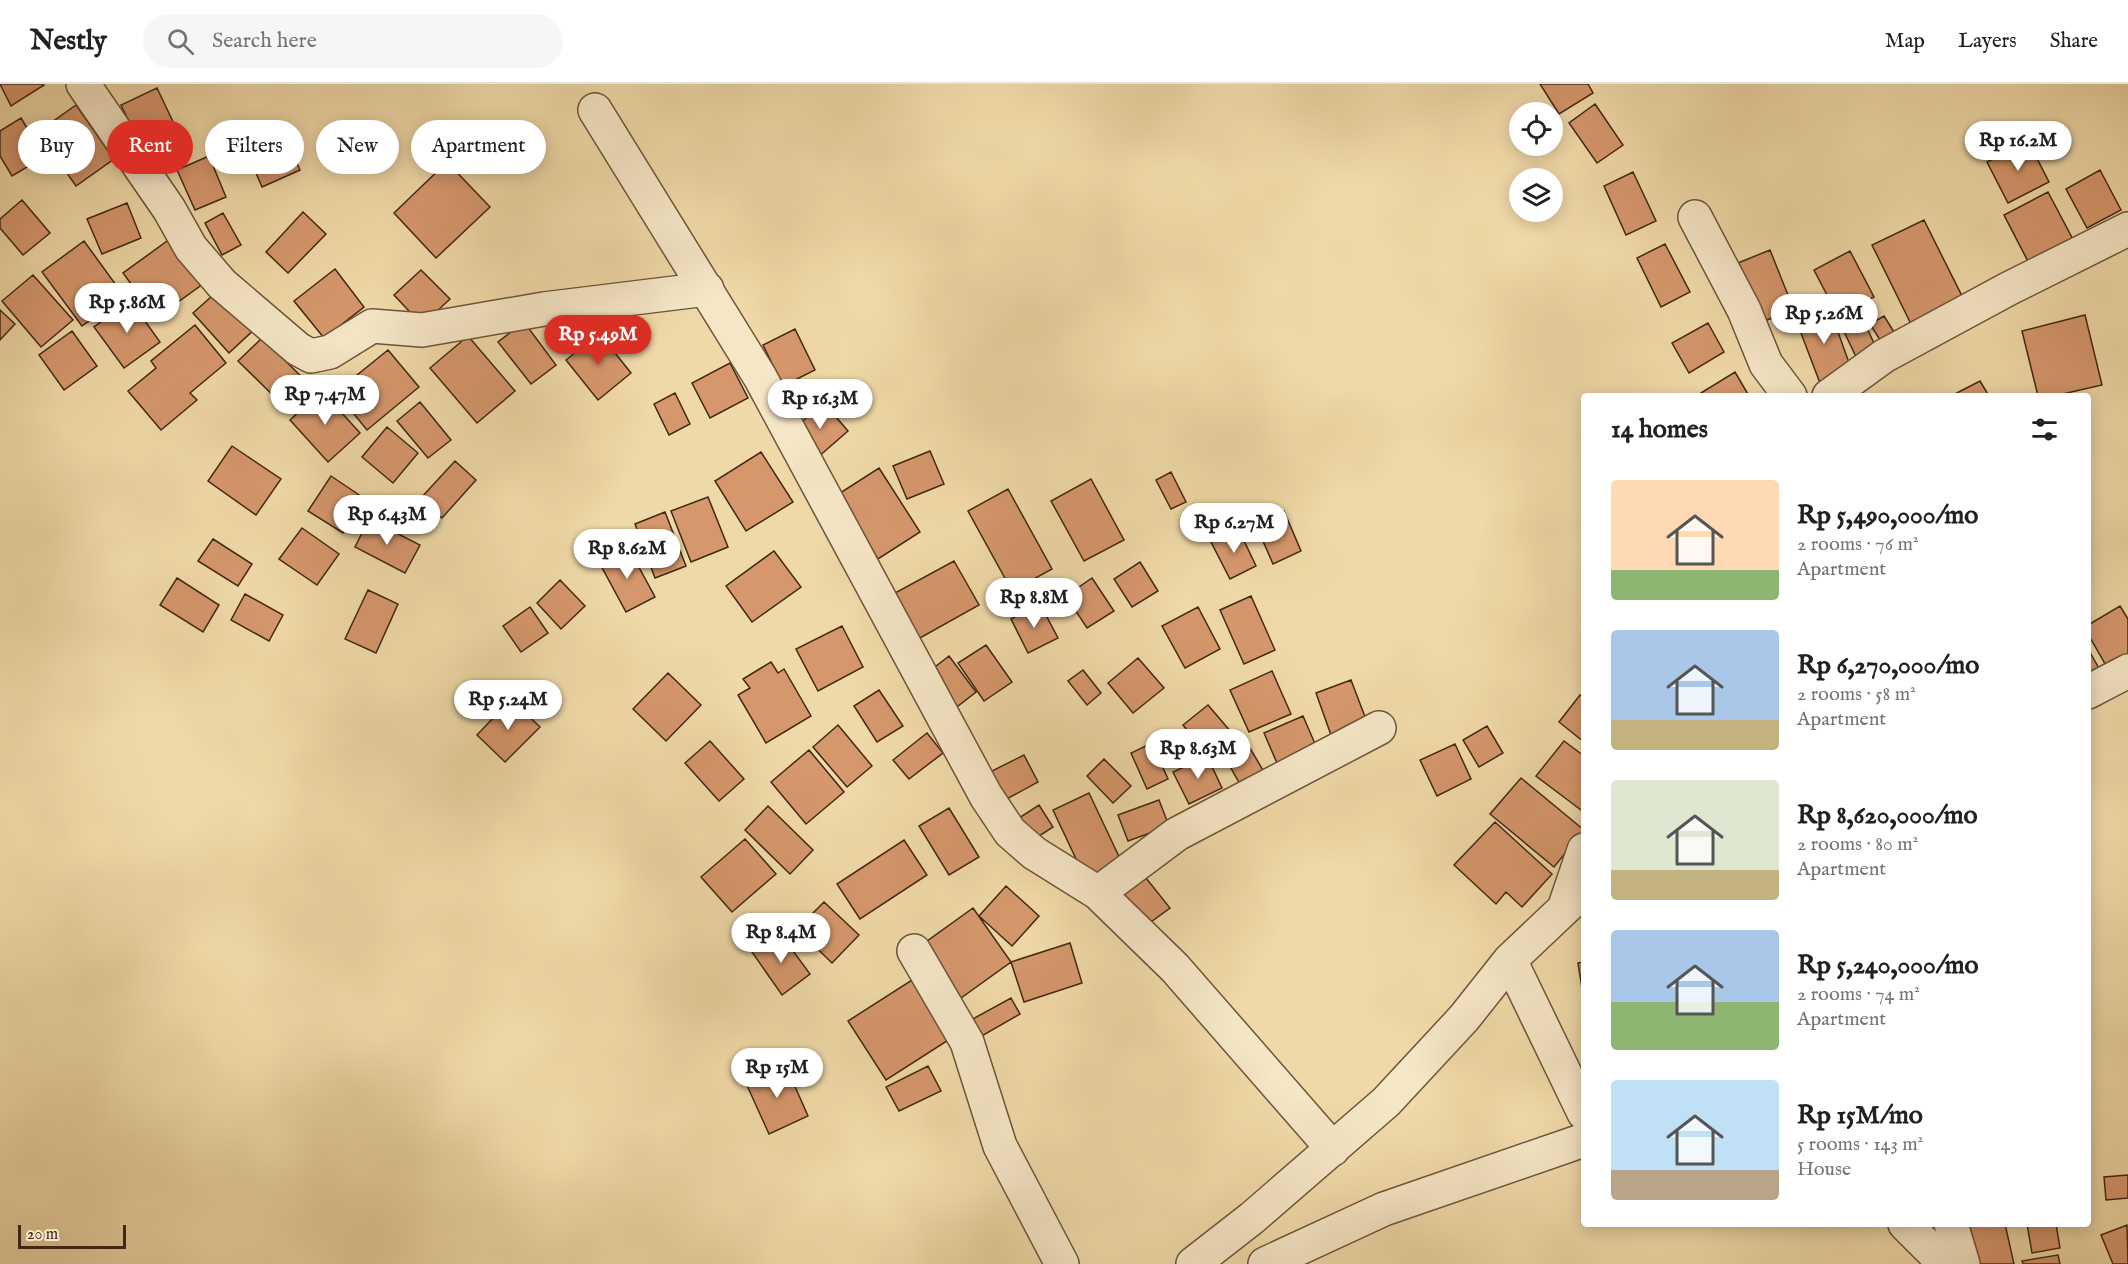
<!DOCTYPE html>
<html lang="en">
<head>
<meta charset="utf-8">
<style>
	body { margin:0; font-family:"IM FELL English",serif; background:#f6f6f6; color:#202124; height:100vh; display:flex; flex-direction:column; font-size:22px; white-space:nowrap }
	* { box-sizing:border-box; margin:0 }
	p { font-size:20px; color:#757577 }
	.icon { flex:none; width:33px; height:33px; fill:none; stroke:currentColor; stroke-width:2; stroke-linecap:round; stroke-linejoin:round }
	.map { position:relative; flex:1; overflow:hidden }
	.sheet { position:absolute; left:1581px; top:309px; width:510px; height:834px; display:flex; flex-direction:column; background:#fff; border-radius:6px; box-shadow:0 3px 15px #0003 }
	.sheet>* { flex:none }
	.banner { position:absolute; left:18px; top:36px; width:570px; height:54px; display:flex; gap:12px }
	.tools { position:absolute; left:1509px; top:18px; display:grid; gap:12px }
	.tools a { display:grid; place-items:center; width:54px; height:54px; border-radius:50%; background:#fff; box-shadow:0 3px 15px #0003; font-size:30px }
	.scale { position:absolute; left:18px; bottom:15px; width:108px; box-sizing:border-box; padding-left:6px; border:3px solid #412814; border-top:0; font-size:16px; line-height:21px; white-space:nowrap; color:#412814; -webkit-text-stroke:4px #f5e6c6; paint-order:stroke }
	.price { position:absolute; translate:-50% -51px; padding:0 14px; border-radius:21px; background:#fff; color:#222; font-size:20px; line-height:39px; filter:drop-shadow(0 2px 3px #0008) }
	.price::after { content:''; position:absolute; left:50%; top:36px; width:18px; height:14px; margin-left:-9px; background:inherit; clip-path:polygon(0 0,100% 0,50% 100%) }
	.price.on { background:#d93025; color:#fff }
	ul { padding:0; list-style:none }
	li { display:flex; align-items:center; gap:18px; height:150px; padding:0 30px }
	li span { display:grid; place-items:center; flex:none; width:168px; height:120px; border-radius:6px; color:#555 }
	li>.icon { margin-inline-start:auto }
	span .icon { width:72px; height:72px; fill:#fffc; stroke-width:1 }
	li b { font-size:26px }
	h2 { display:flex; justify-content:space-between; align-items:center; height:72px; padding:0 30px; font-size:26px }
	.chip { padding:0 21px; border-radius:27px; background:#fff; box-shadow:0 3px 15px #0003; font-size:21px; line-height:54px }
	.chip.on { background:#d93025; color:#fff }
	header { display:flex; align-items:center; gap:36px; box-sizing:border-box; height:84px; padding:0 30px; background:#fff; border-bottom:2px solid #e0e0e0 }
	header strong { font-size:28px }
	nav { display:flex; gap:33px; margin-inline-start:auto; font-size:21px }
	.search { width:420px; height:54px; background:#f6f6f6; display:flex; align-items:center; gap:15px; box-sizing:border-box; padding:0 21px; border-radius:33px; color:#757577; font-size:22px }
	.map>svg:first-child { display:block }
</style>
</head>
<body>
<header>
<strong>Nestly</strong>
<div class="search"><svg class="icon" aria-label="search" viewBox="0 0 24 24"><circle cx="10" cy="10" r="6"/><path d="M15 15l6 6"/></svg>Search here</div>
<nav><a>Map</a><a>Layers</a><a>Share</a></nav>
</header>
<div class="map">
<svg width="2128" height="1180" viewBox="0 0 2128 1180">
	<rect width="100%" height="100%" fill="#f0d9a8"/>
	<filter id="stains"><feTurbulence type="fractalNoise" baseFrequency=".00333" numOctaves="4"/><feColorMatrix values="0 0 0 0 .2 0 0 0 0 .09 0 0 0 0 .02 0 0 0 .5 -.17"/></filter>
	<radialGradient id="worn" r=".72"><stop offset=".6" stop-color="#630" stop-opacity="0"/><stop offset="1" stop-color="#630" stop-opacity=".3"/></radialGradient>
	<path fill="#d6976c" stroke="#412814" stroke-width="1.5" d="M0 0H43L44 1 11 22Z
		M1540 0H1588L1593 9 1559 30Z
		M157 4 175 42 139 59 121 21Z
		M1595 20 1623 61 1597 79 1569 39Z
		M76 21 114 75 76 102 38 48Z
		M21 34 44 73 12 92 0 72V47Z
		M282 44 300 86 262 103 244 61Z
		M2028 57 2049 98 2008 119 1987 78Z
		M209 72 226 113 195 126 177 86Z
		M447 78 490 123 436 174 394 129Z
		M2100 86 2121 126 2087 144 2066 105Z
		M1633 88 1656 137 1626 151 1604 102Z
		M2048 108 2078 165 2034 189 2004 131Z
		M22 116 50 149 23 171 0 144V135Z
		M127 119 141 154 102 170 87 135Z
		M303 128 326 150 288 189 266 168Z
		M223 129 241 161 222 171 205 139Z
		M1924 136 1963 214 1911 240 1872 161Z
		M174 152 207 197 156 234 123 189Z
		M84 157 124 212 82 242 42 188Z
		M1665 160 1690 208 1661 223 1637 174Z
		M1770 166 1794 226 1756 240 1733 181Z
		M1850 167 1874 213 1838 232 1814 186Z
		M335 185 364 223 324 254 294 217Z
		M421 186 450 215 422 241 394 211Z
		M33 191 73 236 41 263 2 217Z
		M221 204 258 242 229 269 193 229Z
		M130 216 160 258 124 284 94 243Z
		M1829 223 1852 287 1820 299 1796 236Z
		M0 226 15 240 0 256Z
		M1859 227 1879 270 1859 279 1839 237Z
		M2085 231 2102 301 2054 312H2038L2022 247Z
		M1884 232 1899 256 1885 264 1870 240Z
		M524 238 556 281 531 300 498 258Z
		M1708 239 1724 268 1689 289 1672 259Z
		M195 241 226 279 190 309 197 316 161 346 128 307 156 284 151 277Z
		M795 245 815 286 783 302 763 261Z
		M72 247 97 282 64 306 39 271Z
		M599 249 631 289 598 316 566 276Z
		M468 252 515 307 477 339 430 284Z
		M262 254 310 301 287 325 238 277Z
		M388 266 419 303 367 346 336 308Z
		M730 279 748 314 710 334 692 299Z
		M1735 288 1749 312H1696Z
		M1980 297 1989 312H1951Z
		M322 307 360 349 328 378 290 336Z
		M675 309 690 340 669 351 654 320Z
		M420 318 451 356 428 374 397 337Z
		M824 319 848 347 817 374 792 346Z
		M387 343 418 369 393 399 362 373Z
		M232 362 281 395 256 431 208 397Z
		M930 367 944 400 907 415 893 382Z
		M761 368 793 418 746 447 715 397Z
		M455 377 476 396 442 434 420 415Z
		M879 384 920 448 878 475 837 411Z
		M1171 388 1186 418 1171 425 1156 396Z
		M331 392 365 415 343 449 308 427Z
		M1091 395 1124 456 1084 477 1051 417Z
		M1008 405 1052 485 1012 507 968 427Z
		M708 413 728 463 691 478 671 427Z
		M1284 427 1301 467 1273 480 1255 439Z
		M665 428 686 482 655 494 635 440Z
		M369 435 420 461 405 489 355 463Z
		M302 444 339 470 317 501 279 475Z
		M1238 444 1256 482 1230 495 1211 458Z
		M213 455 252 480 238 502 198 477Z
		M628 463 655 513 626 528 599 478Z
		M774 467 801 503 752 538 726 502Z
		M954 477 979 521 920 554 895 509Z
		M1140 478 1158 507 1132 523 1114 495Z
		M177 494 219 521 203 548 160 521Z
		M1092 494 1114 527 1087 544 1066 512Z
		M560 496 585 522 561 545 537 519Z
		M368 506 398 520 376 569 345 555Z
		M245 510 283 531 269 557 231 536Z
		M1251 512 1275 566 1244 580 1220 526Z
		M1040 520 1058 554 1028 569 1011 535Z
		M2120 522 2128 535V573L2108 585 2088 550V541Z
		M530 523 548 549 521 568 503 542Z
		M1198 523 1220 565 1185 584 1162 542Z
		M842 542 863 583 818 607 796 565Z
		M986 561 1012 598 984 617 958 579Z
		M2088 565 2100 586 2088 593Z
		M949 572 976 608 953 626 926 590Z
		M1138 574 1164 604 1133 629 1108 599Z
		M771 578 778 589 784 585 811 632 766 659 738 611 750 604 743 595Z
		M1083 586 1101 609 1087 621 1068 597Z
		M1272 587 1291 630 1249 648 1230 606Z
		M668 589 701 621 666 657 633 625Z
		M1351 596 1367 638 1331 651 1316 609Z
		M879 606 903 642 877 658 854 622Z
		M1580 611 1584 614V658L1559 638Z
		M511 615 540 643 505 678 477 651Z
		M1208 621 1231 648 1206 669 1183 641Z
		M1303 632 1319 669 1280 686 1264 649Z
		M838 641 872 682 847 703 813 663Z
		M1487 642 1503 669 1479 683 1463 656Z
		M927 649 943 669 909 695 893 676Z
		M1244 654 1267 693 1244 707 1221 667Z
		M710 657 744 695 719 717 685 679Z
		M1564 657 1584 672V721L1581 726 1536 692Z
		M1152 659 1168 695 1147 705 1131 669Z
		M1455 660 1471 695 1437 712 1420 676Z
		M809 666 844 708 806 740 771 698Z
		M1024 671 1038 698 1005 716 990 688Z
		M1207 672 1222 704 1189 720 1173 688Z
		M1104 675 1131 702 1113 719 1087 692Z
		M1521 694 1584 746 1554 783 1490 730Z
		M1089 709 1122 779 1086 796 1053 726Z
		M1159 716 1169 742 1128 757 1118 731Z
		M1039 721 1053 743 1030 758 1016 736Z
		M768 722 813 766 790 790 745 746Z
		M949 724 979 773 949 791 919 742Z
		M1495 738 1552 790 1522 823 1506 808 1496 820 1454 781Z
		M745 755 776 790 732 828 701 793Z
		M904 756 927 791 860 835 837 800Z
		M1142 789 1170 824 1144 843 1117 809Z
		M1006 802 1039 832 1012 862 979 832Z
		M824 818 859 851 832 879 797 845Z
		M973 824 1011 878 961 914 923 860Z
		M780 849 810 890 782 911 752 868Z
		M1070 859 1082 899 1024 918 1011 878Z
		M1584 878V917L1578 879Z
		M912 896 950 955 886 996 848 937Z
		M1011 914 1020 930 980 953 971 936Z
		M785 980 808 1032 769 1050 745 997Z
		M928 982 941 1007 899 1027 886 1003Z
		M2128 1091V1114L2106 1116 2104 1093Z
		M1964 1140H2005L2014 1180H1973Z
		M2027 1140H2056L2060 1164 2032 1169Z
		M2127 1141 2128 1180H2113L2101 1151Z
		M2058 1171 2060 1180H2023L2022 1177Z"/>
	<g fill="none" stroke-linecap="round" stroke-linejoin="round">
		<defs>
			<path id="minor" d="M83 0 169 125 191 164 222 200 298 265 311 272 330 268 372 242 422 246 544 225 707 205
				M595 26 760 293 986 712 1010 748 1034 769 1098 809 1175 884 1333 1065
				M1695 133 1744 226 1766 280 1790 312
				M1829 312 1884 272 2008 205 2128 145
				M2088 608 2128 587
				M1098 809 1177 750 1379 644
				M1565 822 1584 766
				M914 867 967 958 1000 1062 1062 1180
				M1510 876 1584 1029
				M1905 1140 1945 1180
				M1951 1140 1963 1180
				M1193 1180 1252 1134 1386 1018 1464 934 1510 876 1584 806
				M1265 1180 1384 1125 1584 1056"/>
		</defs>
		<use href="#minor" stroke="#6d5439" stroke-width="36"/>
		<use href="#minor" stroke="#f5e6c6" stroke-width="33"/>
	</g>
	<rect width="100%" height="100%" filter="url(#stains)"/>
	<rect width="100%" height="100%" fill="url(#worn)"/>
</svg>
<div class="tools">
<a><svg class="icon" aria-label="locate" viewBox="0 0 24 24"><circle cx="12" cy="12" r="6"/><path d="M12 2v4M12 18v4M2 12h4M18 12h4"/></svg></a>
<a><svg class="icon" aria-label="layers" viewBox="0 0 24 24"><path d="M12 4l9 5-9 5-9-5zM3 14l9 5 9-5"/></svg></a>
</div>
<div class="scale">20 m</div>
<b class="price" style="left:2018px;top:88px">Rp 16.2M</b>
<b class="price" style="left:127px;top:250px">Rp 5.86M</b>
<b class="price" style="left:1824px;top:261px">Rp 5.26M</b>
<b class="price on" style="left:598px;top:282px">Rp 5.49M</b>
<b class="price" style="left:325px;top:342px">Rp 7.47M</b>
<b class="price" style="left:820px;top:346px">Rp 16.3M</b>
<b class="price" style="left:387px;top:462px">Rp 6.43M</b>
<b class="price" style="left:1234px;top:470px">Rp 6.27M</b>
<b class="price" style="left:627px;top:496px">Rp 8.62M</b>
<b class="price" style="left:1034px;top:545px">Rp 8.8M</b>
<b class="price" style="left:508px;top:647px">Rp 5.24M</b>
<b class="price" style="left:1198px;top:696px">Rp 8.63M</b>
<b class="price" style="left:781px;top:880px">Rp 8.4M</b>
<b class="price" style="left:777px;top:1015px">Rp 15M</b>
<div class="banner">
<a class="chip">Buy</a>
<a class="chip on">Rent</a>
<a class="chip">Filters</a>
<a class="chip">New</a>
<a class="chip">Apartment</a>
</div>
<section class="sheet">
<h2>14 homes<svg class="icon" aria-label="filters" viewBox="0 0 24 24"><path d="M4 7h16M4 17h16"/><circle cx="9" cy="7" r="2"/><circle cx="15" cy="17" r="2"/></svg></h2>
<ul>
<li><span style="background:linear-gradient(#ffd9b3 75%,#8fb573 0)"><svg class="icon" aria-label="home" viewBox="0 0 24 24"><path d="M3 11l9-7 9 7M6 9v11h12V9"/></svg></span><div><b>Rp 5,490,000/mo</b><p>2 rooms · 76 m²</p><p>Apartment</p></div></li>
<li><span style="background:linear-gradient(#a9c7e8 75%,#c2b280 0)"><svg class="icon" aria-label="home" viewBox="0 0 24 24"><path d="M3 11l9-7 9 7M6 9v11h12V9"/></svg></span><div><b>Rp 6,270,000/mo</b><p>2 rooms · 58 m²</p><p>Apartment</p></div></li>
<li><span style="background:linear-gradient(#dfe7d0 75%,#c2b280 0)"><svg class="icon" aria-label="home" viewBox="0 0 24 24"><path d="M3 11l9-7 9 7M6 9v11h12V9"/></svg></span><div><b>Rp 8,620,000/mo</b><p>2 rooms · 80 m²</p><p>Apartment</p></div></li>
<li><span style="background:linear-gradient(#a9c7e8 60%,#8fb573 0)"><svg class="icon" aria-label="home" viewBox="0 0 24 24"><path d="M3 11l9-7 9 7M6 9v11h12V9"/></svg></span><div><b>Rp 5,240,000/mo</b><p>2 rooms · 74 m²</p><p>Apartment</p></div></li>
<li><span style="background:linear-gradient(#bfe0f5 75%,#b9a48a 0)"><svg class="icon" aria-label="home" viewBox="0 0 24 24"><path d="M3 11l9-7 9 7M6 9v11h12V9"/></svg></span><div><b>Rp 15M/mo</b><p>5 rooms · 143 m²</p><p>House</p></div></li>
</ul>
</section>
</div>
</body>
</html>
